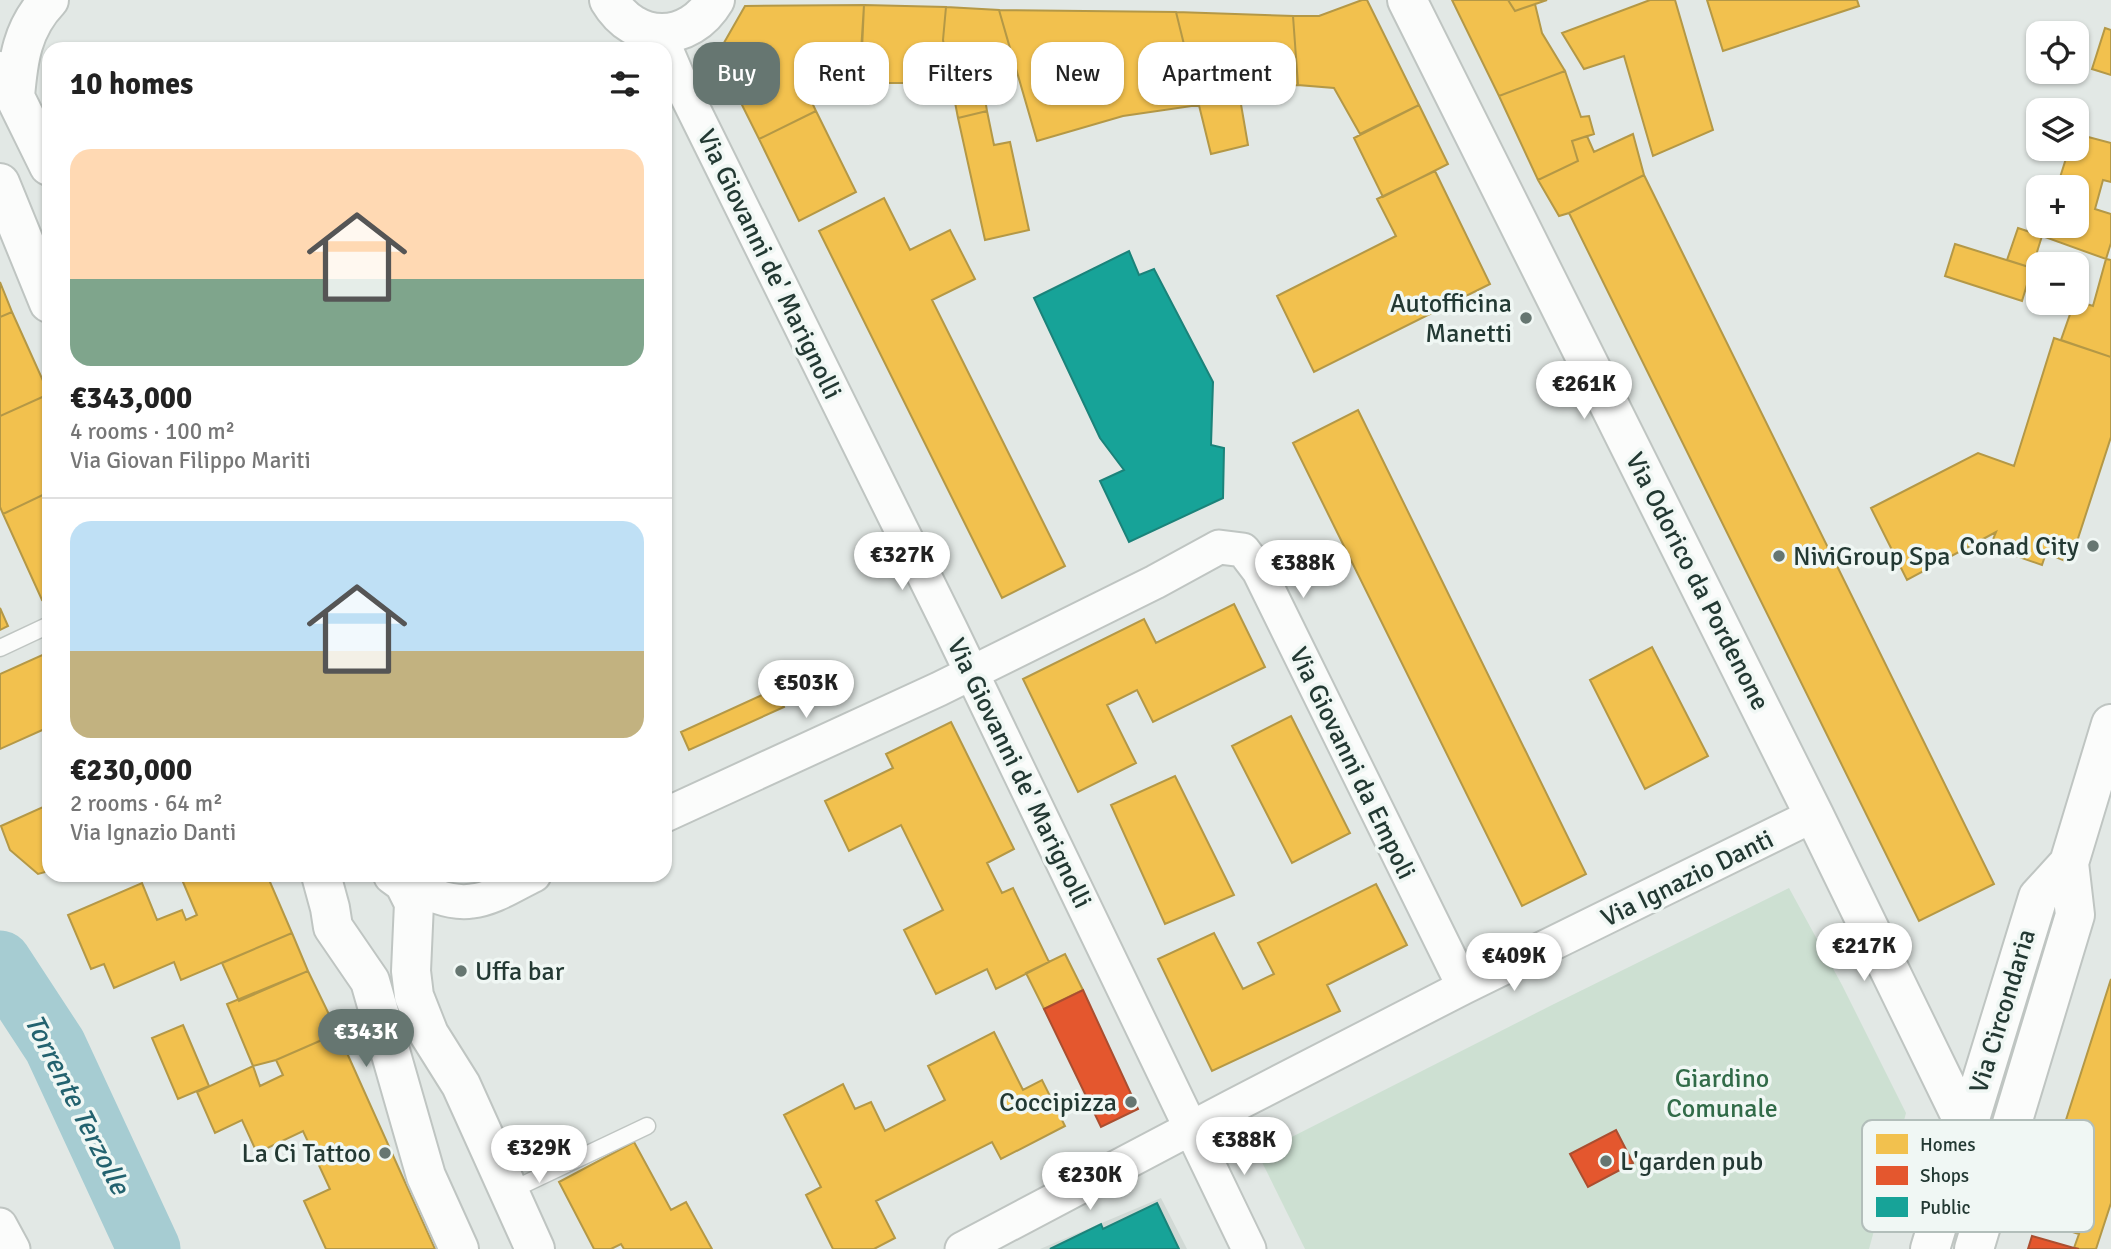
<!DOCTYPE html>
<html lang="en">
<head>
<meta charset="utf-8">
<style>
	body { margin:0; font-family:Signika,sans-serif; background:#f6f6f6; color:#222; height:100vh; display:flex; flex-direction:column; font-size:26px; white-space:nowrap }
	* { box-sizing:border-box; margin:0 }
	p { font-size:23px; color:#767676 }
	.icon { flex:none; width:38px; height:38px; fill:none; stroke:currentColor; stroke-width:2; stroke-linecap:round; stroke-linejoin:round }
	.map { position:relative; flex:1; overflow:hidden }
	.details { position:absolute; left:42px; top:42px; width:630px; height:840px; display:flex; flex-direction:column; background:#fff; border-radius:21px; box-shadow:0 2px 5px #0004 }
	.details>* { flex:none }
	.hud { position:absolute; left:693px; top:42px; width:665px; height:63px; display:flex; gap:14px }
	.buttons { position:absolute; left:2026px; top:21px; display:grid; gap:14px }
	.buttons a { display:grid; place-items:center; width:63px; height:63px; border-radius:14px; background:#fff; box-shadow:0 2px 5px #0004; font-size:35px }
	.price { position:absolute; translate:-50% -60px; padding:0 16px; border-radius:24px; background:#fff; color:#222; font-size:23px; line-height:46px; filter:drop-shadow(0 2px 4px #0008) }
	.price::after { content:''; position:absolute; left:50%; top:42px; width:21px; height:16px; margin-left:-10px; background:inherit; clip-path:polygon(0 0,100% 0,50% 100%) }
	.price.on { background:#667671; color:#fff }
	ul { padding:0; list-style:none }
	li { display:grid; align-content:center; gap:14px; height:371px; padding:0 28px }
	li+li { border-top:2px solid #e0e0e0 }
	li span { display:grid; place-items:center; height:217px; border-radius:21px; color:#555 }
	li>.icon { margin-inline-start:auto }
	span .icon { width:126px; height:126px; fill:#fffc; stroke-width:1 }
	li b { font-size:30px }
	h2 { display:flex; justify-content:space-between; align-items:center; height:84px; padding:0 28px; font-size:30px }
	.pill { padding:0 24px; border-radius:21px; background:#fff; box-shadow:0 2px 5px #0004; font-size:24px; line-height:63px }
	.pill.on { background:#667671; color:#fff }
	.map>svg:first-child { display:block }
</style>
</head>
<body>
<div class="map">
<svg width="2111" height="1249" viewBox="0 0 2111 1249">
	<rect width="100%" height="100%" fill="#e2e8e5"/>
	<path fill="#d1d9d5" d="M1161 1198 1187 1249H1040Z"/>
	<path fill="#cde0d2" d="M1789 888 1842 985 1906 1113 1869 1249H1305L1258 1154 1552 1005Z"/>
	<path fill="#f2c14e" stroke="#b49846" stroke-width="2" d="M1362 0H1367L1419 105 1360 134 1334 88 1298 85 1293 16H1319Z
		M1452 0H1508L1515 11 1535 4 1542 33 1565 71 1499 96Z
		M1508 0H1547L1515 11Z
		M1650 0H1675L1713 130 1653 156 1624 56 1584 69 1562 33Z
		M1707 0H1857L1859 6 1723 51Z
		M864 5 861 72 796 69 816 111 759 139 717 55 745 6Z
		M864 5 946 7 943 40 949 73 917 74V83H859Z
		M946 7 999 10 1015 66 981 74 987 111 958 118 943 40Z
		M999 10 1176 12 1199 105 1123 116 1037 141Z
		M1176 12 1293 16 1298 85 1238 87 1248 145 1211 154Z
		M2105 28 2111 30V75L2092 69Z
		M1565 71 1581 117 1589 116 1594 134 1572 141 1578 161 1538 180 1499 96Z
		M1419 105 1448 164 1383 197 1354 138Z
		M816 111 856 192 799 221 759 139Z
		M987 111 994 145 1010 142 1029 230 985 240 958 118Z
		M1633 134 1644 175 1569 213 1559 216 1538 180 1578 161 1572 141 1587 136 1594 152Z
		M2077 134 2111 143V182L2103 180 2095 209 2111 214V243L2106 259 2042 236 2046 226H2077V187H2057L2069 149H2077Z
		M1435 171 1490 284 1314 372 1277 296 1396 236 1377 199Z
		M1644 175 1994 884 1919 921 1569 213Z
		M884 198 910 250 950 230 975 279 932 300 1065 566 1002 598 819 231Z
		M2018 228 2042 236 2032 268 2007 260Z
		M1955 244 2032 268 2022 301 1945 276Z
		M2106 259 2111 260V357L2061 340 2074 303H2077V301L2093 306Z
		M0 282 12 312 0 317Z
		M12 312 49 394 0 416V317Z
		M2054 338 2111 357V437L2070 563 2046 553 2042 565 1990 547 1996 532 1907 580 1871 508 1978 453 2014 466Z
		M49 394V492L3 514 0 507V416Z
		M1358 410 1586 874 1522 906 1293 443Z
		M49 492V597L42 600 3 514Z
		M1234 604 1265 667 1153 722 1137 690 1107 705 1136 763 1078 792 1023 679 1144 619 1156 643Z
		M0 608 8 626 0 630Z
		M1652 647 1708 756 1645 789 1590 680Z
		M49 652V727L0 749V674Z
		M775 689 784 707 689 750 681 732Z
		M1291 716 1350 833 1292 863 1232 746Z
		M951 722 1014 849 987 863 1002 893 1013 888 1049 962 996 989 987 969 936 994 904 930 943 910 901 825 849 851 825 801 893 768 886 754Z
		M1175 776 1234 895 1165 924 1111 805Z
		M49 804V821L43 807Z
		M43 807 49 821V871L38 874 10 850 1 826Z
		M180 875H267L292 933 181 980 174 962 114 988 104 964 91 969 68 915 142 883 157 920 182 910 186 920 197 915Z
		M1376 884 1407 945 1327 985 1340 1011 1212 1071 1158 959 1214 933 1243 989 1274 974 1258 943Z
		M292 933 308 971 239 1001 222 963Z
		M1065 954 1083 990 1044 1009 1026 973Z
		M308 971 338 1033 276 1060 253 1066 227 1004Z
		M2111 979V1203L2096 1249H2079L2074 1248 2079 1234 2034 1220Z
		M183 1025 209 1086 178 1099 152 1038Z
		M994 1032 1023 1090 1042 1080 1065 1126 1001 1159 992 1142 876 1201 895 1238 874 1249H833L806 1195 821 1187 784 1115 843 1084 855 1109 871 1102 885 1131 945 1100 928 1066Z
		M338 1033 435 1249H326L304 1201 330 1189 303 1131 257 1153 242 1120 215 1133 197 1092 253 1066 260 1086 283 1075 276 1060Z
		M634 1142 671 1210 686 1202 712 1249H624L621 1244 611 1249H594L559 1182Z"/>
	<path fill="#e4572e" stroke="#aa4e30" stroke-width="2" d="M1083 990 1138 1109 1101 1127 1044 1009Z
		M1616 1130 1633 1163 1588 1187 1570 1154Z
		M2032 1236 2074 1248 2079 1249H2028Z"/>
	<path fill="#17a398" stroke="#1b837a" stroke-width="2" d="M1129 251 1139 275 1154 269 1213 382 1211 445 1224 448 1223 498 1129 542 1100 481 1124 470 1100 438 1034 298Z
		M1157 1203 1179 1249H1050L1101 1224 1103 1229Z"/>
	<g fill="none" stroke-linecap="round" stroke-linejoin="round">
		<path stroke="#a6ccd2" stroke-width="63" d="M0 962 55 1046 149 1249"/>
		<defs>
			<path id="lane" d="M0 648 49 625
				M510 1191 647 1126"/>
			<path id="street" d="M659 33 680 82 950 628 1249 1249
				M665 815 939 689 1155 582 1219 547 1243 550 1259 571 1464 987
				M398 879C420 890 448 905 472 901 493 899 515 884 534 875
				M0 1225 13 1249
				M962 1249 1231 1107 1464 987 1814 815"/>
			<path id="secondary" d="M609 0C635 44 689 44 715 0
				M1407 0 1814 815 1966 1127
				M0 71 15 97 49 166
				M15 97C18 60 22 28 49 0
				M0 183 49 303
				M321 875 330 908 333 927 370 981 426 1176 459 1249
				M393 875 404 883 414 903 411 971 414 996 429 1034 461 1085 535 1249
				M1930 1249 2038 897 2069 863 2111 724
				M1974 1249 2075 915 2069 863"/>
		</defs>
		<use href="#lane" stroke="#bfc5c2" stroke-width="19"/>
		<use href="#street" stroke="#bfc5c2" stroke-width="37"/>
		<use href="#secondary" stroke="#bfc5c2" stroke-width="42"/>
		<use href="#lane" stroke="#fbfcfb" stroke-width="16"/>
		<use href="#street" stroke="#fbfcfb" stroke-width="33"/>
		<use href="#secondary" stroke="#fbfcfb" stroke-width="38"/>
	</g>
	<g fill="#667671" stroke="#f0f7f4" stroke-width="2.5">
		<circle cx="1526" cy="318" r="7"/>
		<circle cx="2093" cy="546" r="7"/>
		<circle cx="1779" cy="556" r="7"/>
		<circle cx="461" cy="971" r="7"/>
		<circle cx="1131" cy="1102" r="7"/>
		<circle cx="385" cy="1153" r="7"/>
		<circle cx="1606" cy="1161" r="7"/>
	</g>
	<g text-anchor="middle" stroke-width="7" stroke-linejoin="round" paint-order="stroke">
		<g font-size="26" fill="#233933" stroke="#f0f7f4">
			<text transform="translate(770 264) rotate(64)" y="9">Via Giovanni de' Marignolli</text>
			<text transform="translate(1698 581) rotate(63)" y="9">Via Odorico da Pordenone</text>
			<text transform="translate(1353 763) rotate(64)" y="9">Via Giovanni da Empoli</text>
			<text transform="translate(1020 773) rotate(64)" y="9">Via Giovanni de' Marignolli</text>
			<text transform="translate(1687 878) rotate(-26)" y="9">Via Ignazio Danti</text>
			<text transform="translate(2002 1011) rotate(-73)" y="9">Via Circondaria</text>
		</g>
		<g font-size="26" fill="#233933" stroke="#f0f7f4" text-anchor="end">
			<text x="1512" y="312">Autofficina<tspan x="1512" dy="30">Manetti</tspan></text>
			<text x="2079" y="555">Conad City</text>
			<text x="1793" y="565" text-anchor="start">NiviGroup Spa</text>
			<text x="475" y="980" text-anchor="start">Uffa bar</text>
			<text x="1117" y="1111">Coccipizza</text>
			<text x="371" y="1162">La Ci Tattoo</text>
			<text x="1620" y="1170" text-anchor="start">L'garden pub</text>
		</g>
		<g font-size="26" fill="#316b48" stroke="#f0f7f4">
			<text x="1722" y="1087">Giardino<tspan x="1722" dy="30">Comunale</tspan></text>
		</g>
		<g font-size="28" font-style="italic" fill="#23626f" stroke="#f0f7f4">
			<text transform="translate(78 1104) rotate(63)" y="10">Torrente Terzolle</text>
		</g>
	</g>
	<rect x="1862" y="1120" width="232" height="112" rx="10" fill="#f0f7f4" stroke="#b2beba" stroke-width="2"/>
	<rect x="1876" y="1134" width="32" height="20" fill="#f2c14e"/>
	<rect x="1876" y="1166" width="32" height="19" fill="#e4572e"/>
	<rect x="1876" y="1197" width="32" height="20" fill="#17a398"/>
	<g font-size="19" fill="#233933">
		<text x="1920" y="1151">Homes</text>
		<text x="1920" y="1182">Shops</text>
		<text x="1920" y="1214">Public</text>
	</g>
</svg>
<div class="buttons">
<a><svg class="icon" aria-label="locate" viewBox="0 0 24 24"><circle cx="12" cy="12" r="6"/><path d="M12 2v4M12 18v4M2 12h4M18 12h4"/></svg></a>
<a><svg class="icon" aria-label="layers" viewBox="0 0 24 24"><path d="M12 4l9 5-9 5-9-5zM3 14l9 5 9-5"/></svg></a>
<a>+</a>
<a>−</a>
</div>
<b class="price" style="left:1584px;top:421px">€261K</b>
<b class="price" style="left:902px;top:592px">€327K</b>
<b class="price" style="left:1303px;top:600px">€388K</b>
<b class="price" style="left:806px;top:720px">€503K</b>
<b class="price" style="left:1864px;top:983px">€217K</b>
<b class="price" style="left:1514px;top:993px">€409K</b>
<b class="price on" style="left:366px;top:1069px">€343K</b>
<b class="price" style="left:1244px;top:1177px">€388K</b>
<b class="price" style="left:539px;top:1185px">€329K</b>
<b class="price" style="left:1090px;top:1212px">€230K</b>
<div class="hud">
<a class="pill on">Buy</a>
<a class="pill">Rent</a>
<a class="pill">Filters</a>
<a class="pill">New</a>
<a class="pill">Apartment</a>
</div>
<section class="details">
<h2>10 homes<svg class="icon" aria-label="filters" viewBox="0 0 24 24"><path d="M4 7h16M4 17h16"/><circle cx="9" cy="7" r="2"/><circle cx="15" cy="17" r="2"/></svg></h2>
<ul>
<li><span style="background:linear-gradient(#ffd9b3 60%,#7fa58c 0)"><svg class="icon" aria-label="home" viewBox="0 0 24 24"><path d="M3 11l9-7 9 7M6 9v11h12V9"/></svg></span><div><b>€343,000</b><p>4 rooms · 100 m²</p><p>Via Giovan Filippo Mariti</p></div></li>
<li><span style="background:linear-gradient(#bfe0f5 60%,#c2b280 0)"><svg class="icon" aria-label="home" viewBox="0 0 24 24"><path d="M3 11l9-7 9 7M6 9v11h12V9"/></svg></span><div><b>€230,000</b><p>2 rooms · 64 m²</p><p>Via Ignazio Danti</p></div></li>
</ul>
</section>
</div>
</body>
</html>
